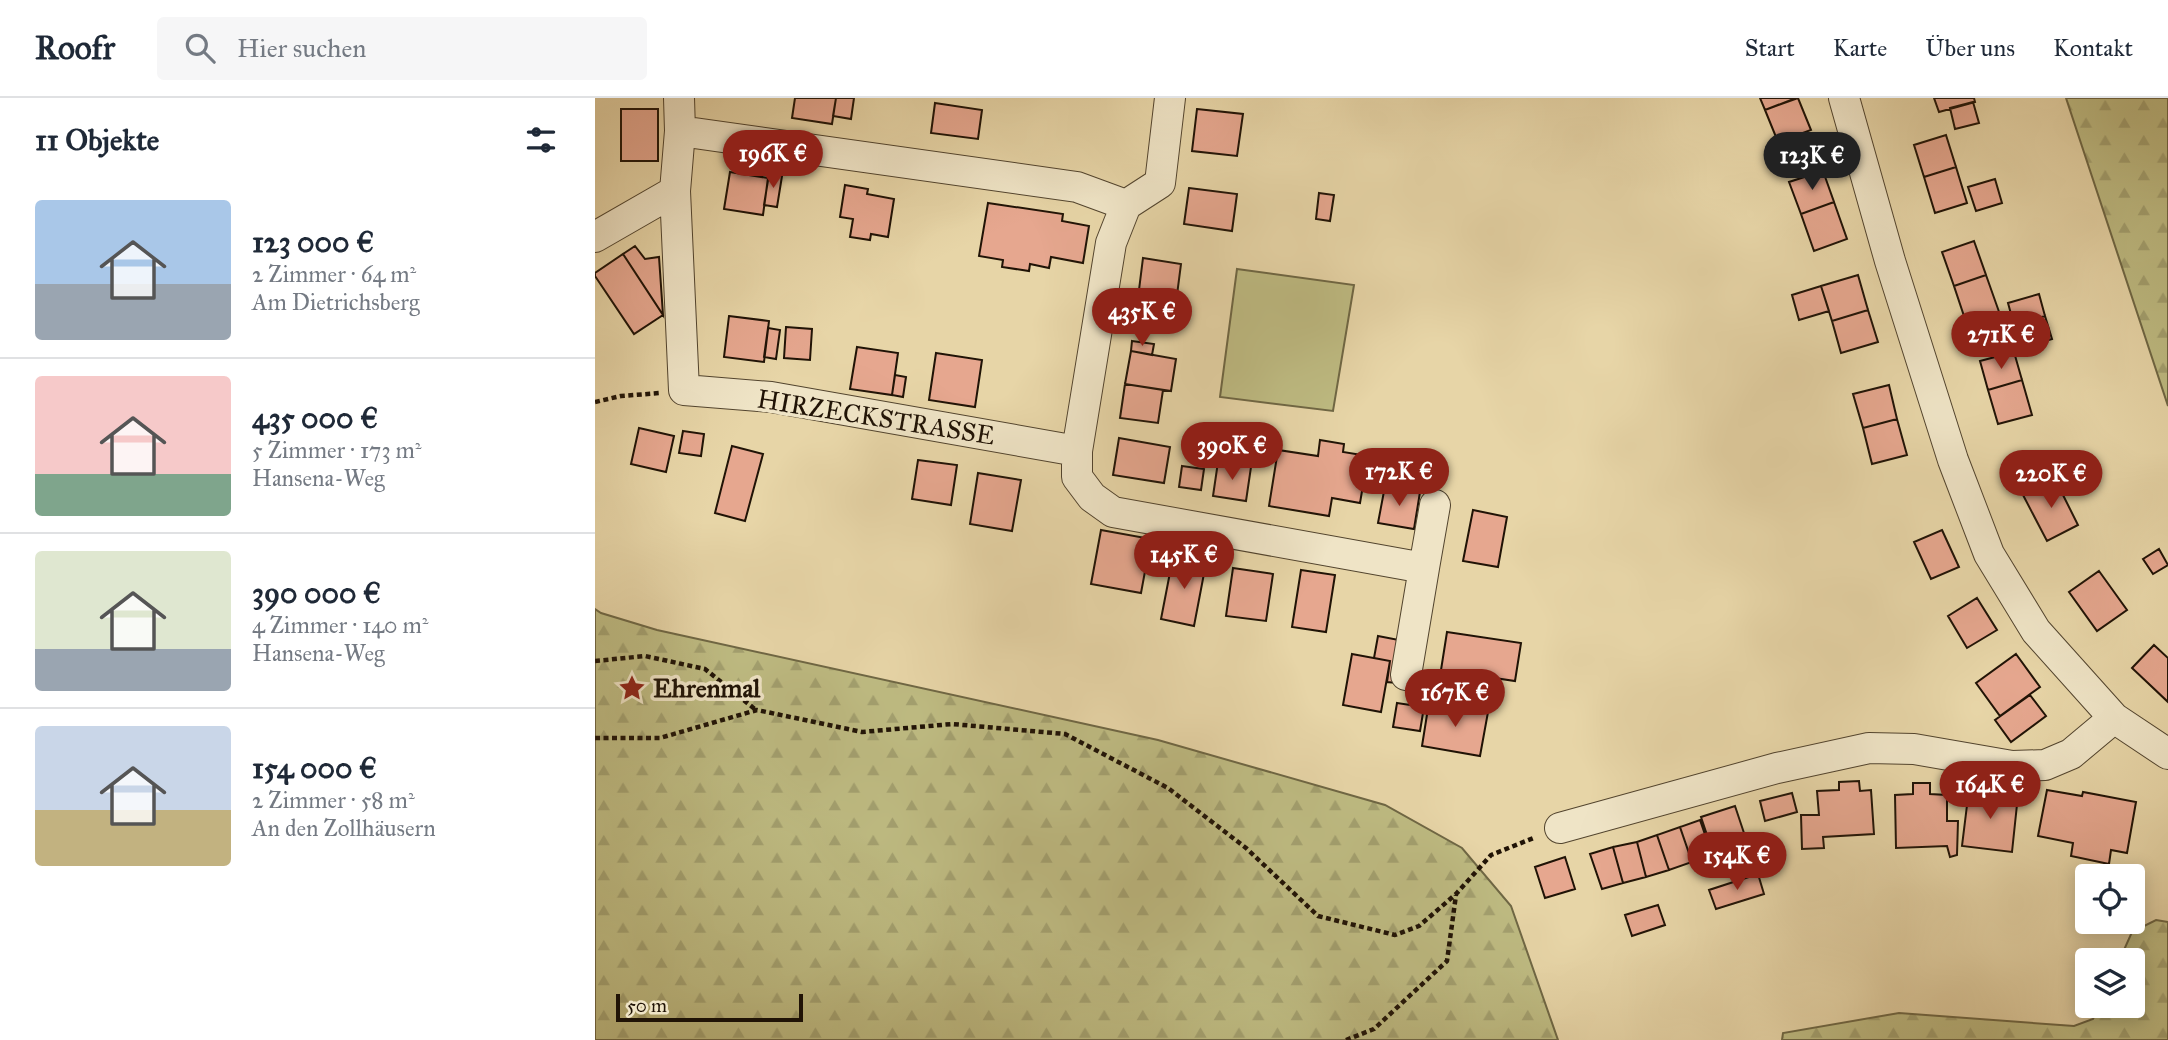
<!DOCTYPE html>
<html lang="de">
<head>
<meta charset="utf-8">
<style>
	body { margin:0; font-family:"IM FELL Great Primer",serif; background:#f6f6f7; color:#1f2937; height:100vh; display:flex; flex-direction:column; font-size:26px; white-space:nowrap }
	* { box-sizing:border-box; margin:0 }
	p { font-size:23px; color:#747a83 }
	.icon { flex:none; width:38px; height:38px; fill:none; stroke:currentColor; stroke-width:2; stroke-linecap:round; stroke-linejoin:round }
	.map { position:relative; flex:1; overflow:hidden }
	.sheet { display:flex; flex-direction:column; background:#fff; width:595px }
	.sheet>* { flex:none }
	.tools { position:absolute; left:1480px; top:766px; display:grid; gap:14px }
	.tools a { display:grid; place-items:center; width:70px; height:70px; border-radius:7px; background:#fff; box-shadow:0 4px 18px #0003; font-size:35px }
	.scale { position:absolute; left:21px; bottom:18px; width:187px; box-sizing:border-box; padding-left:7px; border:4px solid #201306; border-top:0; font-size:19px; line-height:24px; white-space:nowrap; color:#201306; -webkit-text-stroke:5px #efe4c6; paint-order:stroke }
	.price { position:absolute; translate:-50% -60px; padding:0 16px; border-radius:24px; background:#8f2418; color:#fff; font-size:23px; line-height:46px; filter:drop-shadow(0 2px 4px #0008) }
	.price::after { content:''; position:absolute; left:50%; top:42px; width:21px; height:16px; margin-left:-10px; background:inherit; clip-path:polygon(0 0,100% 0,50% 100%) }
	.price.selected { background:#222; color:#fff }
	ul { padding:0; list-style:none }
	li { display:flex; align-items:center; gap:21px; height:175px; padding:0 35px }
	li+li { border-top:2px solid #e0e1e3 }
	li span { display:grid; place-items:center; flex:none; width:196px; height:140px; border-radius:7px; color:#555 }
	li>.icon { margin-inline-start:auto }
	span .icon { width:84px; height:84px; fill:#fffc; stroke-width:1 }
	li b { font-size:30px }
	h2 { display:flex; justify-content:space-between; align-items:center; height:84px; padding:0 35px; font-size:30px }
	header { display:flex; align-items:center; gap:42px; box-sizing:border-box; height:98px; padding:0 35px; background:#fff; border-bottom:2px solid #e0e1e3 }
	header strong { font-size:33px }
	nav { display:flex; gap:38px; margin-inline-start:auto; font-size:24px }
	.search { width:490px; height:63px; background:#f6f6f7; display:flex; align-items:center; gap:18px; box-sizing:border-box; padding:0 24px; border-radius:7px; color:#747a83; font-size:26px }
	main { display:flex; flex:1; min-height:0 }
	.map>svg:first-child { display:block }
</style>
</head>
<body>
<header>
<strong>Roofr</strong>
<div class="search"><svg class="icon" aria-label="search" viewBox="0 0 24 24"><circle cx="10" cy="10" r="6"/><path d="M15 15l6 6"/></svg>Hier suchen</div>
<nav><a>Start</a><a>Karte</a><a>Über uns</a><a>Kontakt</a></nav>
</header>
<main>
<section class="sheet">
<h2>11 Objekte<svg class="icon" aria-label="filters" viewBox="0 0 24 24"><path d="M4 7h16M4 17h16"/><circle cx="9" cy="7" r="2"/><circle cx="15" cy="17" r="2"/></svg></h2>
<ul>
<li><span style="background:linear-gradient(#a9c7e8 60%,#9aa5b1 0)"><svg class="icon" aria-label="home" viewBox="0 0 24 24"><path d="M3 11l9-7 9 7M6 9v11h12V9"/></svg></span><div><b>123 000 €</b><p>2 Zimmer · 64 m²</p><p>Am Dietrichsberg</p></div></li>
<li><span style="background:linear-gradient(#f6c9c9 70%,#7fa58c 0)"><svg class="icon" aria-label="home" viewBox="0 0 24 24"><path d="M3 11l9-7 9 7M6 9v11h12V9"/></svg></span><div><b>435 000 €</b><p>5 Zimmer · 173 m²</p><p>Hansena-Weg</p></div></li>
<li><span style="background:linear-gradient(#dfe7d0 70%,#9aa5b1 0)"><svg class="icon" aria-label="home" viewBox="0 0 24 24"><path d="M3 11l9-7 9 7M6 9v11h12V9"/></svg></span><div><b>390 000 €</b><p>4 Zimmer · 140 m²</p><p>Hansena-Weg</p></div></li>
<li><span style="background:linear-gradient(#c9d6e8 60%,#c2b280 0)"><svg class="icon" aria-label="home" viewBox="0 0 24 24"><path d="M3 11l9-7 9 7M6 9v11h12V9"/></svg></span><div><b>154 000 €</b><p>2 Zimmer · 58 m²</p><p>An den Zollhäusern</p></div></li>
</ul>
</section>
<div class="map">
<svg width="1573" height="942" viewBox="0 0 1573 942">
	<defs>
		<pattern id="forest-firs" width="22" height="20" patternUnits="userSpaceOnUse" patternTransform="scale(1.75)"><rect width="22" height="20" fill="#bebb82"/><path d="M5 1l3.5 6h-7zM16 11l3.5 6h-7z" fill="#a3a06f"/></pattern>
	</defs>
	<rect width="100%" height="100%" fill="#e7d5a7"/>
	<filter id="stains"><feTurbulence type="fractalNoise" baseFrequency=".00286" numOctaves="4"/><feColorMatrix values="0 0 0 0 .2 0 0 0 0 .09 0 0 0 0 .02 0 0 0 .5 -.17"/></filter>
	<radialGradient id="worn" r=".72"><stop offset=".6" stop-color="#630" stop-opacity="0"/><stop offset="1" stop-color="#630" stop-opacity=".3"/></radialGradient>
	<path fill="url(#forest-firs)" stroke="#6f6744" stroke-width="2" d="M1471 0H1573V308Z
		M0 511 6 515 62 532 563 642 790 707 867 750 916 808 963 942H0Z
		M1561 822 1573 824V942H1187L1188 935 1304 915 1479 928 1498 921 1504 908H1538V863H1524L1537 834Z"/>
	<path fill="#bebb82" stroke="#6f6744" stroke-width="2" d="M642 171 759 187 738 313 625 299Z"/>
	<path fill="#e6a78f" stroke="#201306" stroke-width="2" d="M200 0H241L237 26 197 20Z
		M241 0H259L256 21 238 18Z
		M1165 0H1201L1170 12Z
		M1203 0 1216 32 1183 44 1170 12Z
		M1339 0H1379L1380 4 1344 14Z
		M1378 4 1384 25 1360 31 1355 10Z
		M340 5 387 12 383 41 336 35Z
		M26 11H63V63H26Z
		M602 11 648 16 642 58 597 53Z
		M1351 37 1361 69 1329 79 1319 47Z
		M1361 69 1372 105 1340 115 1329 79Z
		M1228 73 1239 104 1206 116 1194 84Z
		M135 74 173 80 168 117 129 111Z
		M174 76 187 78 182 109 169 107Z
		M1400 81 1407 105 1381 113 1373 89Z
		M250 87 273 91 272 96 299 101 293 139 276 136 275 142 255 139 258 121 245 119Z
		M594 90 642 96 637 133 589 126Z
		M724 95 739 97 735 123 721 121Z
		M1239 104 1252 141 1219 153 1206 116Z
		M393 105 468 116 467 123 494 128 488 165 456 159 454 170 435 166 434 173 407 169 408 162 384 158Z
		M1379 143 1391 177 1359 188 1347 154Z
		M40 148 50 161 64 159 68 217 28 156Z
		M28 156 68 217 39 236 0 178V175Z
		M548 160 586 166 582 197 544 192Z
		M1263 177 1273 212 1237 223 1226 188Z
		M1391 177 1408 225 1375 236 1359 188Z
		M1226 188 1234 213 1204 222 1197 197Z
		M544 192 582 197 576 234 539 229Z
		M1444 196 1450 218 1419 227 1413 205Z
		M1273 212 1283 244 1246 255 1237 223Z
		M134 218 174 223 169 264 129 259Z
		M1450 218 1457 241 1426 250 1419 227Z
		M191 229 217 231 215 262 189 260Z
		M173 230 185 232 181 261 169 259Z
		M537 243 559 246 557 257 536 253Z
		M262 249 303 255 297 297 255 291Z
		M536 253 581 261 576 293 530 286Z
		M1419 254 1427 282 1393 292 1385 263Z
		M341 255 387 262 380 309 334 302Z
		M300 277 311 279 308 299 297 297Z
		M1427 282 1437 317 1403 326 1393 292Z
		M530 286 568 292 563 325 525 320Z
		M1294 287 1302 321 1268 330 1258 296Z
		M1302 321 1312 357 1277 366 1268 330Z
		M44 330 79 338 71 374 36 366Z
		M88 333 109 336 106 358 84 355Z
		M524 340 575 349 569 385 518 377Z
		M725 342 749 346 748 354 773 358 765 405 737 400 734 418 674 408 683 352 723 358Z
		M137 348 168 356 150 423 120 415Z
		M323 362 362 367 356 407 317 401Z
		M623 364 656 369 651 403 618 398Z
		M587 368 609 371 606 392 584 389Z
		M383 375 426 382 417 433 375 426Z
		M1460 381 1483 427 1452 443 1428 397Z
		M790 388 825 394 819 431 783 425Z
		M878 412 912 419 903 469 868 463Z
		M506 432 556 441 546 495 496 486Z
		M1347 432 1364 469 1336 481 1319 444Z
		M1564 451 1573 467 1558 476 1548 461Z
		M578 459 611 465 599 528 566 521Z
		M638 470 678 476 671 523 631 518Z
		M706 472 740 477 731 534 697 529Z
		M1504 473 1532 512 1502 533 1474 494Z
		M1382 500 1402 532 1372 550 1353 518Z
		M852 534 926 545 920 583 846 572Z
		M783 538 809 543 802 585 792 584 795 563 779 560Z
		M1559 547 1573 560V604L1537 570Z
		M757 556 795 563 786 614 748 607Z
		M1421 556 1445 589 1405 618 1381 585Z
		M1435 597 1451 618 1416 644 1400 622Z
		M834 604 893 614 885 658 827 648Z
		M802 605 829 609 825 633 798 629Z
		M1264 683 1265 693 1276 692 1279 736 1228 739 1229 750 1207 751 1206 717H1224L1222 693 1244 692V684Z
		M1318 685H1335V696L1352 697V723H1363L1362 757 1355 759 1352 748 1301 750 1300 697 1318 696Z
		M1374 691 1423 697 1417 754 1367 748Z
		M1452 692 1487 698 1488 694 1541 704 1532 755 1516 752 1514 766 1476 758 1478 745 1443 738Z
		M1197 695 1202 714 1170 723 1165 703Z
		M1140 708 1153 747 1119 758 1106 719Z
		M1105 722 1117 757 1097 764 1085 729Z
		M1085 729 1097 764 1074 772 1062 737Z
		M1062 737 1074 772 1051 779 1042 744Z
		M1042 744 1051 779 1028 785 1018 749Z
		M1018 749 1028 785 1007 791 995 756Z
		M970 759 980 791 950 800 940 769Z
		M1163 776 1169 796 1121 811 1114 792Z
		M1063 807 1070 827 1037 838 1030 817Z"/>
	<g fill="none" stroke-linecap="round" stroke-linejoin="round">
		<defs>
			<path id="street" d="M84 0 85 33 80 93 89 292 176 299 482 353
				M575 0 565 85 531 107 516 145 482 353V379L497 399 518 414 829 470 811 577
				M1249 0 1295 163 1358 362 1394 456 1441 533 1519 620 1573 656
				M85 33 482 89 531 107
				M0 139 80 93
				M829 470 840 407
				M965 730 1182 670 1274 650 1319 651 1417 668 1450 667 1476 656 1519 620"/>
		</defs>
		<use href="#street" stroke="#52442e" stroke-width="32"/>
		<path stroke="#201306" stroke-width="4.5" stroke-dasharray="5 3.5" stroke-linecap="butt" d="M0 304 26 298 65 295
			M0 563 50 558 110 571 161 612
			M0 640H65L162 612 267 634 357 626 470 636 573 690 651 750 723 818 800 837 824 828 861 796 896 757 941 739
			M751 942 779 931 852 863 861 797"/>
		<use href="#street" stroke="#efe4c6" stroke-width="30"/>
	</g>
	<defs>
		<symbol id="sight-bare" viewBox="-9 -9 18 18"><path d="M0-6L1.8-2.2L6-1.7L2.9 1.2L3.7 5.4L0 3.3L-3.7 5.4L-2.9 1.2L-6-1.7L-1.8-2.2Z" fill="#8f2418" stroke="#efe4c6" stroke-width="2.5" paint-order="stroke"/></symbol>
	</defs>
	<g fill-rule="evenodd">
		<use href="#sight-bare" x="18" y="571" width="38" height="38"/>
	</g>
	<g text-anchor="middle" stroke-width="7" stroke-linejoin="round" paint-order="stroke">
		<g font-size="26" fill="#201306" stroke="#efe4c6">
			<text transform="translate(281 319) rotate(9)" y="9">HIRZECKSTRASSE</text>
		</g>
		<g font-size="26" font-weight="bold" fill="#201306" stroke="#efe4c6" text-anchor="start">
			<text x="58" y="599">Ehrenmal</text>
		</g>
	</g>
	<rect width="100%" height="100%" filter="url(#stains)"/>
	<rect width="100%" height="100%" fill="url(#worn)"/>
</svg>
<div class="tools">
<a><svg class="icon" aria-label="locate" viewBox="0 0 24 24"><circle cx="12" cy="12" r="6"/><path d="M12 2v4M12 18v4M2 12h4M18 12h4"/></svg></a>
<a><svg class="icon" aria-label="layers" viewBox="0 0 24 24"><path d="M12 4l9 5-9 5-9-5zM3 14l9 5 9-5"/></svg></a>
</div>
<div class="scale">50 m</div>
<b class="price" style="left:178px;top:92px">196K €</b>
<b class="price selected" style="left:1217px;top:94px">123K €</b>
<b class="price" style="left:547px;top:250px">435K €</b>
<b class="price" style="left:1406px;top:273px">271K €</b>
<b class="price" style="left:637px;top:384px">390K €</b>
<b class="price" style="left:804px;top:410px">172K €</b>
<b class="price" style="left:1456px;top:412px">220K €</b>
<b class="price" style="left:589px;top:493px">145K €</b>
<b class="price" style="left:860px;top:631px">167K €</b>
<b class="price" style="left:1395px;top:723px">164K €</b>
<b class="price" style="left:1142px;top:794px">154K €</b>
</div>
</main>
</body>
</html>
